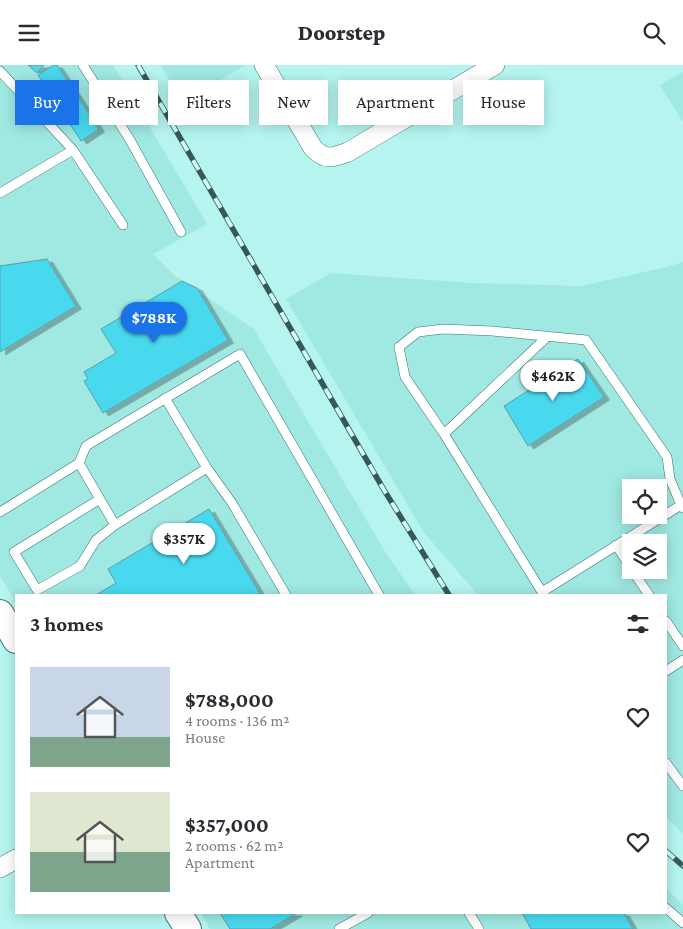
<!DOCTYPE html>
<html lang="en">
<head>
<meta charset="utf-8">
<style>
	body { margin:0; font-family:"Crimson Pro",serif; background:#f2f2f3; color:#2b2b33; height:100vh; display:flex; flex-direction:column; font-size:19px; white-space:nowrap }
	* { box-sizing:border-box; margin:0 }
	p { font-size:16px; color:#7c7c81 }
	.icon { flex:none; width:28px; height:28px; fill:none; stroke:currentColor; stroke-width:2; stroke-linecap:round; stroke-linejoin:round }
	.map { position:relative; flex:1; overflow:hidden }
	.details { position:absolute; left:15px; top:529px; width:652px; height:320px; display:flex; flex-direction:column; background:#fff; border-radius:0px; box-shadow:0 2px 12px #0003 }
	.details>* { flex:none }
	.hud { position:absolute; left:15px; top:15px; width:654px; height:45px; display:flex; gap:10px }
	.fabs { position:absolute; left:622px; top:414px; display:grid; gap:10px }
	.fabs a { display:grid; place-items:center; width:45px; height:45px; border-radius:0px; background:#fff; box-shadow:0 2px 12px #0003; font-size:25px }
	.price { position:absolute; translate:-50% -42px; padding:0 11px; border-radius:18px; background:#fff; color:#222; font-size:16px; line-height:32px; filter:drop-shadow(0 1px 2px #0008) }
	.price::after { content:''; position:absolute; left:50%; top:30px; width:15px; height:11px; margin-left:-8px; background:inherit; clip-path:polygon(0 0,100% 0,50% 100%) }
	.price.on { background:#1a73e8; color:#fff }
	ul { padding:0; list-style:none }
	li { display:flex; align-items:center; gap:15px; height:125px; padding:0 15px }
	li span { display:grid; place-items:center; flex:none; width:140px; height:100px; border-radius:0px; color:#555 }
	li>.icon { margin-inline-start:auto }
	span .icon { width:60px; height:60px; fill:#fffc; stroke-width:1 }
	li b { font-size:21px }
	h2 { display:flex; justify-content:space-between; align-items:center; height:60px; padding:0 15px; font-size:21px }
	.pill { padding:0 18px; border-radius:0px; background:#fff; box-shadow:0 2px 12px #0003; font-size:18px; line-height:45px }
	.pill.on { background:#1a73e8; color:#fff }
	header { display:flex; justify-content:space-between; align-items:center; height:65px; padding:0 15px; background:#fff; font-size:22px; font-weight:800 }
	.map>svg:first-child { display:block }
</style>
</head>
<body>
<header><svg class="icon" aria-label="menu" viewBox="0 0 24 24"><path d="M4 6h16M4 12h16M4 18h16"/></svg>Doorstep<svg class="icon" aria-label="search" viewBox="0 0 24 24"><circle cx="10" cy="10" r="6"/><path d="M15 15l6 6"/></svg></header>
<div class="map">
<svg width="683" height="864" viewBox="0 0 683 864">
	<defs>
		<filter id="shadow"><feDropShadow dx="5.5" dy="3" stdDeviation="0" flood-color="#0004"/></filter>
	</defs>
	<rect width="100%" height="100%" fill="#b5f4ef"/>
	<path fill="#a0e8e2" fill-rule="evenodd" d="M0 0H113L207 159 153 189 174 210 254 264 300 343 386 488 415 530H16V538L0 511Z
		M160 0H246L182 37Z
		M683 7V57L660 20Z
		M683 197V768L666 752V530H478L423 466 286 234 331 208 472 218 581 221 667 202ZM631 422H659V450H631ZM631 478H659V505H631Z
		M666 823 683 840V864H210L201 848H666Z"/>
	<path fill="#48d9ef" stroke="#609ca6" filter="url(#shadow)" d="M28 0H44L37 8Z
		M54 0H57L99 64 81 76 38 10Z
		M47 194 76 241 0 287V201Z
		M182 216 197 223 228 275 103 348 84 316 88 314 84 307 116 288 101 264Z
		M578 294 604 332 528 381 504 341Z
		M209 444 261 530H96L116 518 108 504Z
		M220 848H297L270 864H230Z
		M522 848H624L633 864H531Z"/>
	<g fill="none" stroke-linecap="round" stroke-linejoin="round">
		<defs>
			<path id="lane" d="M83 0 130 75 181 167
				M0 6 73 85 0 128
				M73 85 123 160
				M165 333 207 403 232 438 286 530
				M444 369 548 271
				M79 398 115 460 207 403
				M100 434 14 487 37 525 80 501 96 475 115 460
				M0 447 79 398 86 381 240 289 379 530
				M616 480 631 503
				M632 505 649 530
				M542 527 444 369 405 312 399 282 418 267 443 264 492 266 586 275 667 392 670 414 681 440
				M544 530 542 527 681 440 683 443
				M666 556 683 581
				M666 606 683 595
				M666 698 683 721
				M666 843 683 858
				M469 848 479 864
				M339 864 368 848"/>
			<path id="street" d="M264 0 313 83C326 96 332 93 348 87L495 0
				M0 803 16 794"/>
			<path id="secondary" d="M0 548 16 575
				M178 848 188 864"/>
		</defs>
		<use href="#lane" stroke="#387571" stroke-width="10"/>
		<use href="#street" stroke="#387571" stroke-width="20"/>
		<use href="#secondary" stroke="#387571" stroke-width="28"/>
		<use href="#lane" stroke="#fff" stroke-width="9"/>
		<use href="#street" stroke="#fff" stroke-width="19"/>
		<use href="#secondary" stroke="#fff" stroke-width="26"/>
		<defs>
			<path id="rail" d="M138 0 384 425 449 530
				M666 786 683 801"/>
		</defs>
		<use href="#rail" stroke="#385856" stroke-width="5.5"/>
		<use href="#rail" stroke="#cdfffa" stroke-width="4" stroke-dasharray="11" stroke-linecap="butt"/>
	</g>
</svg>
<div class="fabs">
<a><svg class="icon" aria-label="locate" viewBox="0 0 24 24"><circle cx="12" cy="12" r="6"/><path d="M12 2v4M12 18v4M2 12h4M18 12h4"/></svg></a>
<a><svg class="icon" aria-label="layers" viewBox="0 0 24 24"><path d="M12 4l9 5-9 5-9-5zM3 14l9 5 9-5"/></svg></a>
</div>
<b class="price on" style="left:154px;top:279px">$788K</b>
<b class="price" style="left:553px;top:337px">$462K</b>
<b class="price" style="left:184px;top:500px">$357K</b>
<div class="hud">
<a class="pill on">Buy</a>
<a class="pill">Rent</a>
<a class="pill">Filters</a>
<a class="pill">New</a>
<a class="pill">Apartment</a>
<a class="pill">House</a>
</div>
<section class="details">
<h2>3 homes<svg class="icon" aria-label="filters" viewBox="0 0 24 24"><path d="M4 7h16M4 17h16"/><circle cx="9" cy="7" r="2"/><circle cx="15" cy="17" r="2"/></svg></h2>
<ul>
<li><span style="background:linear-gradient(#c9d6e8 70%,#7fa58c 0)"><svg class="icon" aria-label="home" viewBox="0 0 24 24"><path d="M3 11l9-7 9 7M6 9v11h12V9"/></svg></span><div><b>$788,000</b><p>4 rooms · 136 m²</p><p>House</p></div><svg class="icon" aria-label="heart" viewBox="0 0 24 24"><path d="M12 20l-8-8c-3-5 5-10 8-4 3-6 11-1 8 4z"/></svg></li>
<li><span style="background:linear-gradient(#dfe7d0 60%,#7fa58c 0)"><svg class="icon" aria-label="home" viewBox="0 0 24 24"><path d="M3 11l9-7 9 7M6 9v11h12V9"/></svg></span><div><b>$357,000</b><p>2 rooms · 62 m²</p><p>Apartment</p></div><svg class="icon" aria-label="heart" viewBox="0 0 24 24"><path d="M12 20l-8-8c-3-5 5-10 8-4 3-6 11-1 8 4z"/></svg></li>
</ul>
</section>
</div>
</body>
</html>
